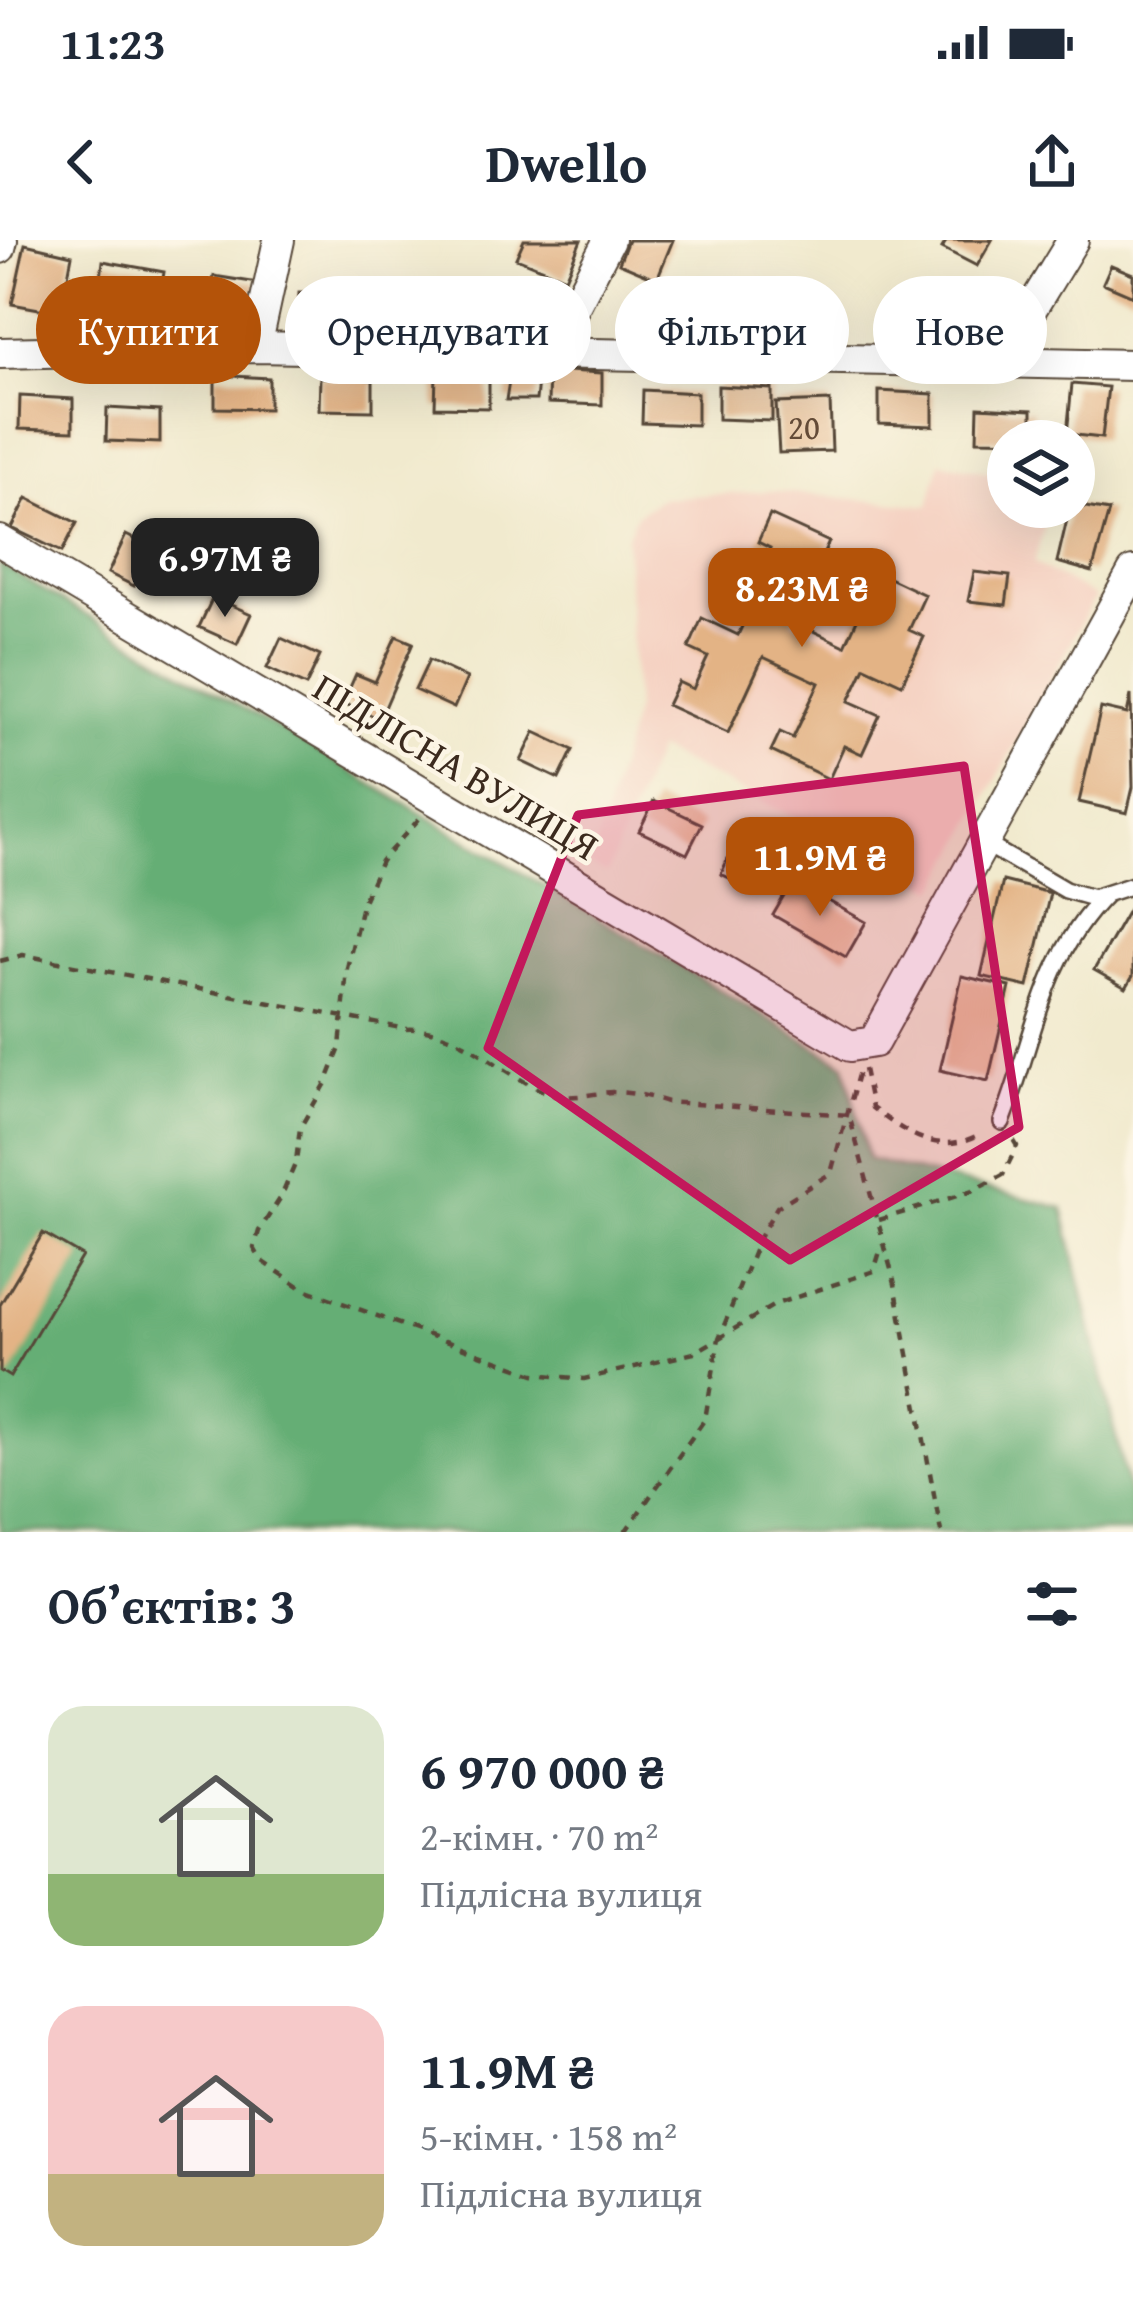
<!DOCTYPE html>
<html lang="uk">
<head>
<meta charset="utf-8">
<style>
	body { margin:0; font-family:"Gentium Book Plus",serif; background:#f6f6f7; color:#1f2937; height:100vh; display:flex; flex-direction:column; font-size:45px; white-space:nowrap }
	* { box-sizing:border-box; margin:0 }
	p { font-size:39px; color:#747a83 }
	.icon { flex:none; width:66px; height:66px; fill:none; stroke:currentColor; stroke-width:2; stroke-linecap:round; stroke-linejoin:round }
	.map { position:relative; height:1292px; overflow:hidden }
	.side { display:flex; flex-direction:column; background:#fff; flex:1 }
	.side>* { flex:none }
	.hud { position:absolute; left:36px; top:36px; width:1062px; height:108px; display:flex; gap:24px }
	.fabs { position:absolute; left:987px; top:180px; display:grid; gap:24px }
	.fabs a { display:grid; place-items:center; width:108px; height:108px; border-radius:50%; background:#fff; box-shadow:0 12px 48px #0002; font-size:60px }
	.price { position:absolute; translate:-50% -102px; padding:0 27px; border-radius:24px; background:#b45309; color:#fff; font-size:39px; line-height:78px; filter:drop-shadow(0 3px 6px #0008) }
	.price::after { content:''; position:absolute; left:50%; top:72px; width:36px; height:27px; margin-left:-18px; background:inherit; clip-path:polygon(0 0,100% 0,50% 100%) }
	.price.selected { background:#222; color:#fff }
	ul { padding:0; list-style:none }
	li { display:flex; align-items:center; gap:36px; height:300px; padding:0 48px }
	li span { display:grid; place-items:center; flex:none; width:336px; height:240px; border-radius:36px; color:#555 }
	li>.icon { margin-inline-start:auto }
	span .icon { width:144px; height:144px; fill:#fffc; stroke-width:1 }
	li b { font-size:51px }
	h2 { display:flex; justify-content:space-between; align-items:center; height:144px; padding:0 48px; font-size:51px }
	.tag { padding:0 42px; border-radius:54px; background:#fff; box-shadow:0 12px 48px #0002; font-size:42px; line-height:108px }
	.tag.selected { background:#b45309; color:#fff }
	.status { display:flex; justify-content:space-between; align-items:center; height:84px; padding:0 60px; background:#fff; direction:ltr }
	.status svg { height:33px; fill:currentColor }
	header { display:flex; justify-content:space-between; align-items:center; height:156px; padding:0 48px; background:#fff; font-size:54px; font-weight:600 }
	.map>svg:first-child { display:block }
</style>
</head>
<body>
<div class="status"><b>11:23</b><svg viewBox="0 0 49 12"><path d="M0 12V9h3v3zM5 12V6h3v6zM10 12V3h3v9zM15 12V0h3v12zM26 1h20v11H26zM47 4h2v5h-2z"/></svg></div>
<header><svg class="icon" aria-label="back" viewBox="0 0 24 24"><path d="M15 5l-7 7 7 7"/></svg>Dwello<svg class="icon" aria-label="share" viewBox="0 0 24 24"><path d="M12 15V3M7 8l5-5 5 5M5 13v7h14v-7"/></svg></header>
<div class="map">
<svg width="1133" height="1292" viewBox="0 0 1133 1292">
	<rect width="100%" height="100%" fill="#fcf5e5"/>
	<filter id="ink" filterUnits="userSpaceOnUse"><feTurbulence type="fractalNoise" baseFrequency=".00833" numOctaves="2"/><feDisplacementMap in="SourceGraphic" scale="24" xChannelSelector="R" yChannelSelector="G"/><feConvolveMatrix kernelMatrix="1 2 1 2 8 2 1 2 1" color-interpolation-filters="sRGB"/></filter>
	<filter id="wash" filterUnits="userSpaceOnUse"><feTurbulence type="fractalNoise" baseFrequency=".004" numOctaves="4" result="noise"/><feDisplacementMap in="SourceGraphic" scale="48" xChannelSelector="R" yChannelSelector="G"/><feGaussianBlur stdDeviation="2.7" result="paint"/><feColorMatrix in="noise" values="0 0 0 0 0 0 0 0 0 0 0 0 0 0 0 0 0 1.4 0 .05"/><feComposite in="paint" operator="in"/></filter>
	<g filter="url(#wash)">
		<rect width="100%" height="100%" fill="#f1eace"/>
		<path fill="#f5d2c2" d="M940 222 1008 236V267H1050L1034 323 1095 357 937 649 657 509 607 633 590 625 635 469 626 298 636 275 661 258 771 251 929 266Z"/>
		<path fill="#65ae75" stroke="#506c4a" stroke-width="3" d="M0 324 845 824 868 919 1063 968 1133 1270V1292H0Z"/>
		<g id="blocks">
			<path fill="#e3b385" d="M524 0H581L565 38 516 18Z
				M628 0H673L657 39 619 23Z
				M947 0H992L977 26 942 8Z
				M25 4 72 15 61 73 12 64Z
				M103 21 164 32 157 75 98 63Z
				M1111 25 1133 34V56L1103 43Z
				M214 36 258 43 244 81 206 73Z
				M705 50 743 66 728 104 689 88Z
				M390 52H436V90L390 88Z
				M299 53 340 54 338 88 297 86Z
				M488 65H529V96L487 94Z
				M937 67 991 70V102L937 100Z
				M755 75 809 78V110L754 108Z
				M511 129 539 132 536 160H506Z
				M549 130 602 133V165L548 163Z
				M436 134 489 137V168L435 167Z
				M215 135 269 138V169L215 168Z
				M320 137 373 140V171L319 170Z
				M1072 144 1108 147 1102 198 1067 194Z
				M718 146 772 149V181L718 179Z
				M643 150 697 153V185L642 183Z
				M879 151 933 154V186L879 184Z
				M20 156 73 159V191L19 189Z
				M830 161 832 211 779 213 776 163Z
				M978 167 1032 170V201L977 200Z
				M107 168 160 171V203L106 201Z
				M27 258 77 283 62 312 12 288Z
				M1074 265 1109 271 1092 332 1057 322 1070 267Z
				M770 275 829 302 792 381 845 406 866 360 857 356 870 329 925 355 909 390 924 397 902 444 865 427 849 461 880 475 862 514 844 506 829 539 771 511 780 492 793 498 819 443 763 417 728 493 667 465 678 442 693 449 708 417 689 408 702 378 738 395 753 363 720 347 731 325 756 337 770 308 758 302Z
				M126 295 152 308 134 346 108 333Z
				M974 332 1010 336 1006 365 968 361Z
				M213 357 251 374 237 404 199 387Z
				M396 396 413 403 380 479 343 463 356 434 375 442Z
				M281 398 320 416 306 446 267 428Z
				M429 420 467 438 454 468 415 450Z
				M1131 455 1133 547 1127 573 1079 562 1101 468 1127 474Z
				M535 492 573 510 559 539 521 521Z
				M654 561 702 584 687 614 639 591Z
				M734 605 773 622 759 652 721 634Z
				M793 641 866 682 846 717 773 675Z
				M1003 641 1050 653 1028 747 981 736Z
				M1133 662V736L1126 748 1094 730Z
				M962 736 1010 747 988 841 940 830Z
				M43 993 82 1016 10 1137 0 1131V1065Z"/>
		</g>
	</g>
	<g filter="url(#ink)">
		<use href="#blocks" fill-opacity="0" stroke="#564738" stroke-width="3"/>
		<g fill="none" stroke-linecap="round" stroke-linejoin="round">
			<defs>
				<path id="lane" d="M984 603 1065 650 1093 658 1133 645
					M1002 882C1035 799 1040 721 1106 654"/>
				<path id="street" d="M0 8 2 0
					M256 107 279 0
					M0 113 256 107 1133 125
					M549 115 609 0
					M999 122 1073 0
					M0 301 850 806 874 802 1133 332"/>
			</defs>
			<use href="#lane" stroke="#564738" stroke-width="20"/>
			<use href="#street" stroke="#564738" stroke-width="34"/>
			<path stroke="#564738" stroke-width="4.5" stroke-dasharray="9 9" stroke-linecap="butt" d="M419 579 381 621 363 661 347 728 340 808 326 843 300 888 296 922 281 957 259 991 254 1008 261 1020 302 1048 534 1134 584 1139 694 1113 776 1064 874 1031 882 1005
				M0 721 23 715 406 789C461 786 499 834 548 853 571 861 590 853 612 852 631 852 649 856 667 862L849 875 895 1044 941 1292
				M864 829 872 868C907 894 939 917 982 893
				M879 980 973 951 1003 935 1017 906 1012 898
				M625 1292 705 1179 719 1098 760 996 777 967 831 933 859 831"/>
			<use href="#lane" stroke="#fff" stroke-width="15"/>
			<use href="#street" stroke="#fff" stroke-width="30"/>
		</g>
	</g>
	<path fill="#c2185b" fill-opacity="0.2" stroke="#c2185b" stroke-width="9" stroke-linejoin="round" d="M964 526 1019 887 790 1020 488 808 578 575Z"/>
	<g text-anchor="middle" stroke-width="9" stroke-linejoin="round" paint-order="stroke">
		<g font-size="33" fill="#654c38">
			<text x="804" y="199">20</text>
		</g>
		<g font-size="39" fill="#3b2a1e" stroke="#fcf5e5">
			<text transform="translate(456 526) rotate(31)" y="14">ПІДЛІСНА ВУЛИЦЯ</text>
		</g>
	</g>
</svg>
<div class="fabs">
<a><svg class="icon" aria-label="layers" viewBox="0 0 24 24"><path d="M12 4l9 5-9 5-9-5zM3 14l9 5 9-5"/></svg></a>
</div>
<b class="price selected" style="left:225px;top:380px">6.97M ₴</b>
<b class="price" style="left:802px;top:410px">8.23M ₴</b>
<b class="price" style="left:820px;top:679px">11.9M ₴</b>
<div class="hud">
<a class="tag selected">Купити</a>
<a class="tag">Орендувати</a>
<a class="tag">Фільтри</a>
<a class="tag">Нове</a>
</div>
</div>
<section class="side">
<h2>Об’єктів: 3<svg class="icon" aria-label="filters" viewBox="0 0 24 24"><path d="M4 7h16M4 17h16"/><circle cx="9" cy="7" r="2"/><circle cx="15" cy="17" r="2"/></svg></h2>
<ul>
<li><span style="background:linear-gradient(#dfe7d0 70%,#8fb573 0)"><svg class="icon" aria-label="home" viewBox="0 0 24 24"><path d="M3 11l9-7 9 7M6 9v11h12V9"/></svg></span><div><b>6 970 000 ₴</b><p>2-кімн. · 70 m²</p><p>Підлісна вулиця</p></div></li>
<li><span style="background:linear-gradient(#f6c9c9 70%,#c2b280 0)"><svg class="icon" aria-label="home" viewBox="0 0 24 24"><path d="M3 11l9-7 9 7M6 9v11h12V9"/></svg></span><div><b>11.9M ₴</b><p>5-кімн. · 158 m²</p><p>Підлісна вулиця</p></div></li>
</ul>
</section>
</body>
</html>
